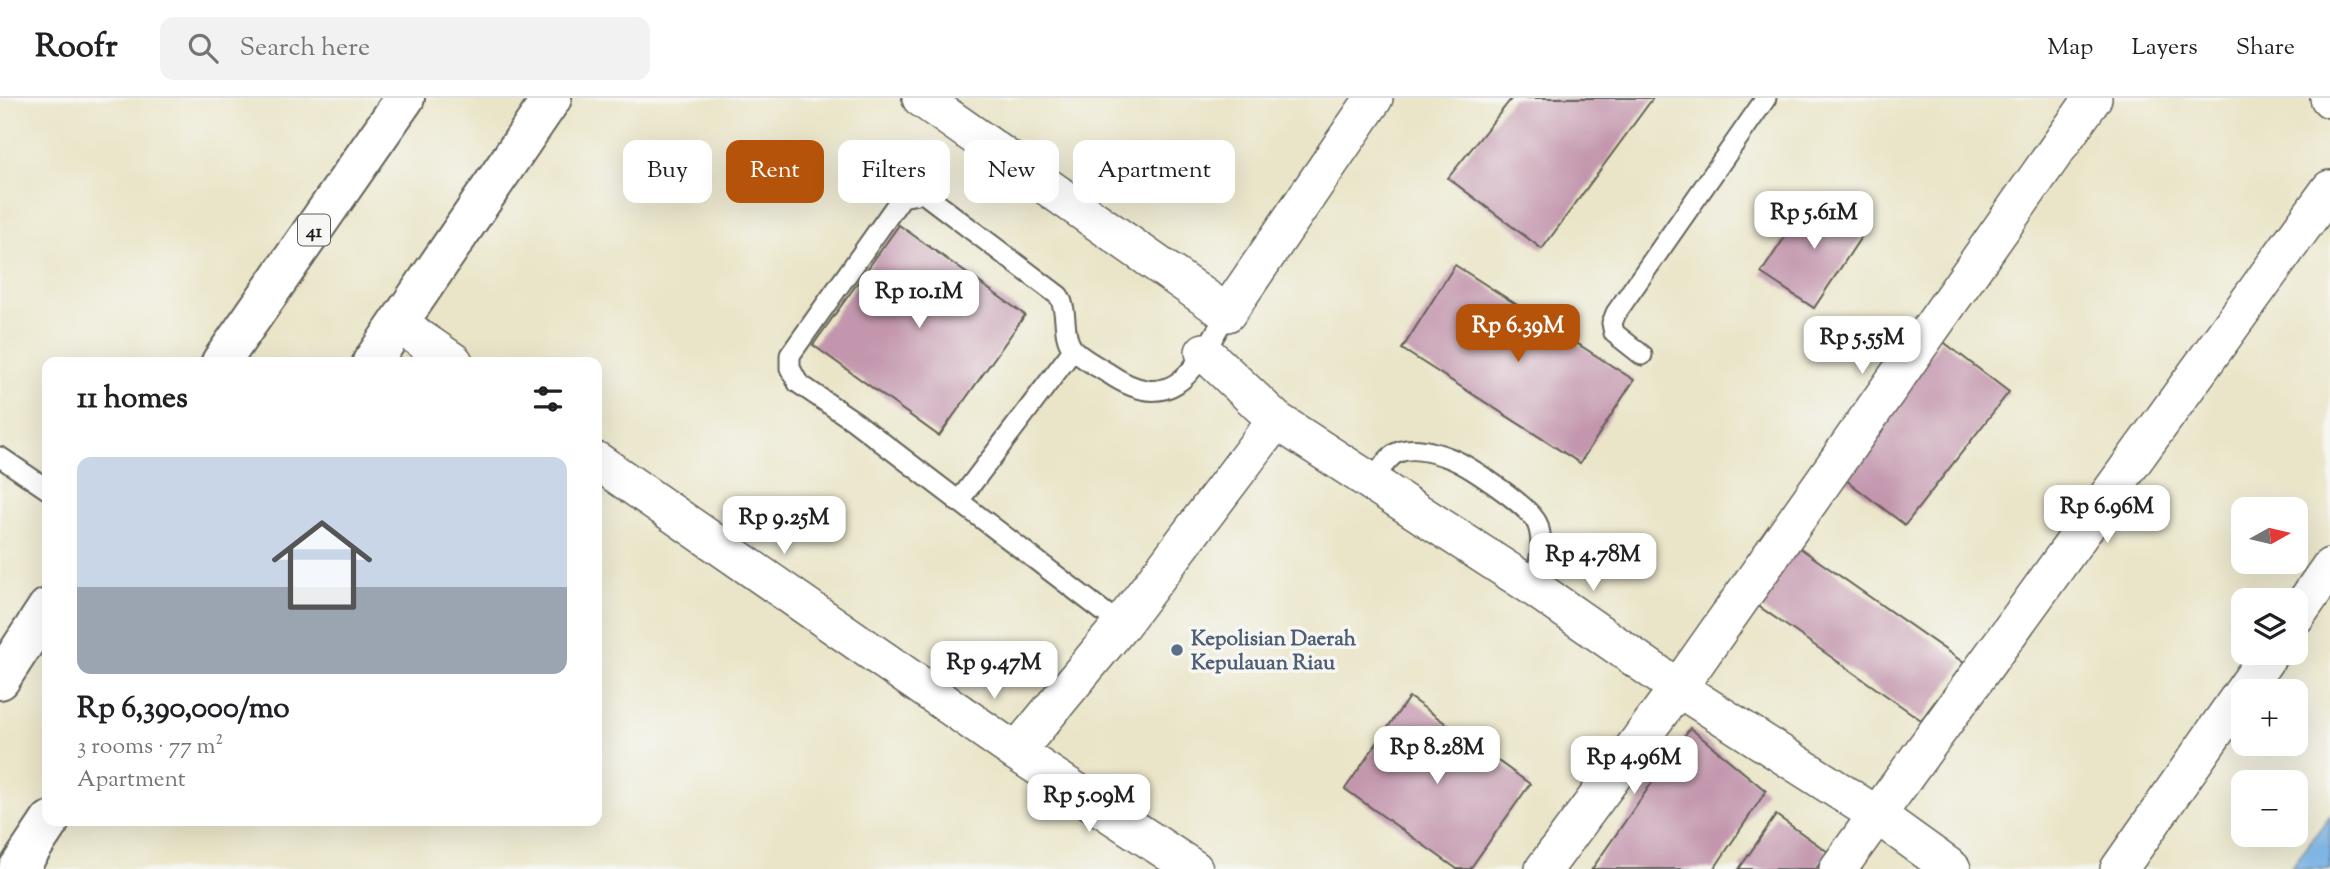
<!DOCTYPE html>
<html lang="en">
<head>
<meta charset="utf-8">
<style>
	body { margin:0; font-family:"Sorts Mill Goudy",serif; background:#f2f2f2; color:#202124; height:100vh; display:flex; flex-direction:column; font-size:26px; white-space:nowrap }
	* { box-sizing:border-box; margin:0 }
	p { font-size:23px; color:#757577 }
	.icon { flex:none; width:38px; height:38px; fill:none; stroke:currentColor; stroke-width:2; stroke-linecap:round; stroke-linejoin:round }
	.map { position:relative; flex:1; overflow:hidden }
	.drawer { position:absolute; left:42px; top:259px; width:560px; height:469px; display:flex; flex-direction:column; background:#fff; border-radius:14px; box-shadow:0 7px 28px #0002 }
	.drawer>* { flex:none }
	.hud { position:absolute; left:623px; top:42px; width:665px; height:63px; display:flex; gap:14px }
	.needle { width:46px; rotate:82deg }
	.tools { position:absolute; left:2231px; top:399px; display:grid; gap:14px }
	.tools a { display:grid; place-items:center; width:77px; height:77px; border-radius:14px; background:#fff; box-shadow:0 7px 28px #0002; font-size:35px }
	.price { position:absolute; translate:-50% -60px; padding:0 16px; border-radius:14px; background:#fff; color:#222; font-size:23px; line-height:46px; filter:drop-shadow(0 2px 4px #0008) }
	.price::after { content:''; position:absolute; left:50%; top:42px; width:21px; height:16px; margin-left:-10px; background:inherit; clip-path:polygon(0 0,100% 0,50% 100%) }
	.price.on { background:#b45309; color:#fff }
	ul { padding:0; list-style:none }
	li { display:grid; align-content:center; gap:14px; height:371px; padding:0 35px }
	li span { display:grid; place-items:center; height:217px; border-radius:14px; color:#555 }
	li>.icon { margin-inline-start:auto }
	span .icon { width:126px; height:126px; fill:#fffc; stroke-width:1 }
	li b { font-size:30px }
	h2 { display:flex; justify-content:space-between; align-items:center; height:84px; padding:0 35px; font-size:30px }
	.tag { padding:0 24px; border-radius:14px; background:#fff; box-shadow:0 7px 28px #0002; font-size:24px; line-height:63px }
	.tag.on { background:#b45309; color:#fff }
	header { display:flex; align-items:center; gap:42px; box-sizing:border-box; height:98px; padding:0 35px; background:#fff; border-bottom:2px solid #e0e0e0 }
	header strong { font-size:33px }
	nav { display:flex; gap:38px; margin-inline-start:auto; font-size:24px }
	.search { width:490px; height:63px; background:#f2f2f2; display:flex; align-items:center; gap:18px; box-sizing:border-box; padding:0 24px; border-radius:14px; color:#757577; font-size:26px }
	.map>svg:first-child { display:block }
</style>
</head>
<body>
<header>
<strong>Roofr</strong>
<div class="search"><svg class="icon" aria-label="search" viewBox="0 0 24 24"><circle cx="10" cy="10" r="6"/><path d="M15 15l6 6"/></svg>Search here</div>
<nav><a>Map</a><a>Layers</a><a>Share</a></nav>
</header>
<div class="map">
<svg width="2330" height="771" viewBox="0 0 2330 771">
	<rect width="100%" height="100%" fill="#f6f6f2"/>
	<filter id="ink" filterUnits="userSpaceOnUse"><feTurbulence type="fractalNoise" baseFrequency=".0143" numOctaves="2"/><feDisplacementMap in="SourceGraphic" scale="14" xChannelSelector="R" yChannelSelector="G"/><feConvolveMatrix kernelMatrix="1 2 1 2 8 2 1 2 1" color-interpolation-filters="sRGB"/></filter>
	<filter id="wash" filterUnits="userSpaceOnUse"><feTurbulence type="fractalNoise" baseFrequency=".00686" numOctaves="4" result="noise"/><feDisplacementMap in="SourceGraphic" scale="28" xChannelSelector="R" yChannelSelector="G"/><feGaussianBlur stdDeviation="1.57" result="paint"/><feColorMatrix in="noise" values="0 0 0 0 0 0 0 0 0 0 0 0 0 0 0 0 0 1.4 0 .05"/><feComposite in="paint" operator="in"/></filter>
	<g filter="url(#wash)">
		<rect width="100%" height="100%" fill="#eae5c8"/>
		<path fill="#72aee4" stroke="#476580" stroke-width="2" d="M2330 718V771H2290Z"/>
		<g id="blocks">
			<path fill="#c396ad" d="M1512 0H1653L1542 151 1448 80Z
				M1814 95 1867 130 1814 210 1761 175Z
				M899 127 1025 217 939 338 813 247Z
				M1455 167 1634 282 1580 365 1402 251Z
				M1941 242 2009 294 1905 427 1842 379Z
				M1790 443 1964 565 1921 622 1747 500Z
				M1409 599 1530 686 1470 771H1457L1345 691Z
				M1690 630 1766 693 1714 771H1592Z
				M1776 717 1828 754 1816 771H1739Z"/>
		</g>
	</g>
	<g filter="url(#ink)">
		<use href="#blocks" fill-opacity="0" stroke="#646258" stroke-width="2"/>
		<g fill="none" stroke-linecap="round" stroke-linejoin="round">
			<defs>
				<path id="lane" d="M1642 257 1614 235 1612 225 1616 215 1766 0
					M0 359 47 391
					M1371 385C1379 375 1387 358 1399 354 1414 348 1433 354 1447 359 1466 365 1529 408 1537 425 1545 444 1539 470 1533 489
					M958 404 1073 252
					M1121 527 854 323 798 285 790 270V257L902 99 923 95 1059 198C1069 214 1061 235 1072 250 1080 260 1097 268 1108 275 1175 321 1196 268 1227 215"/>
				<path id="street" d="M921 0 1227 215 1374 0
					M2329 0 2330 1
					M399 226 454 264
					M1204 254 1276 322 1533 489 1678 590 1877 717 1952 771
					M597 363 1016 654 1194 771
					M2296 518 2330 469
					M1016 654 1121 527 1276 322
					M1544 771 1678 590 2093 0
					M1838 771 2330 91
					M2119 771 2270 555"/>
				<path id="highway" d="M221 264 405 0
					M372 264 552 0
					M0 582 47 510
					M18 771 50 723"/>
			</defs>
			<use href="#lane" stroke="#646258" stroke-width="23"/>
			<use href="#street" stroke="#646258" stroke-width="40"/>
			<use href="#highway" stroke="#646258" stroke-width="42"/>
			<use href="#lane" stroke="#fff" stroke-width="19"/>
			<use href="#street" stroke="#fff" stroke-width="37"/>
			<use href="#highway" stroke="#fff" stroke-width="38"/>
		</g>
	</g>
	<circle fill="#5c6f8a" stroke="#f6f6f2" stroke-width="2.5" cx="1177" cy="552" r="7"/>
	<g text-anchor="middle" stroke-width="7" stroke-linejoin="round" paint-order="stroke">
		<rect fill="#f6f6f2" stroke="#5d5d5c" stroke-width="2" x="298" y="116.5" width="32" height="31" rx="5"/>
		<g font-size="19" font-weight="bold" fill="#1c1c1c">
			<text x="314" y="139">41</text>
		</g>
		<g font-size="21" font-weight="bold" fill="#4e5e75" stroke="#f6f6f2" text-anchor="start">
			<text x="1191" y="547">Kepolisian Daerah<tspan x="1191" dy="24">Kepulauan Riau</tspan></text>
		</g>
	</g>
</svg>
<div class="tools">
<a><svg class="needle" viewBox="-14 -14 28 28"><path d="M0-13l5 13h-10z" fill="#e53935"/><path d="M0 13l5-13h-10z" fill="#757577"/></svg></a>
<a><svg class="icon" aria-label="layers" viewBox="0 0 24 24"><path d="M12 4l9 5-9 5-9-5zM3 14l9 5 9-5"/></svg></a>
<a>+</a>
<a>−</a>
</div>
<b class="price" style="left:1814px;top:153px">Rp 5.61M</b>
<b class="price" style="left:919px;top:232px">Rp 10.1M</b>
<b class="price on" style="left:1518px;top:266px">Rp 6.39M</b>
<b class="price" style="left:1862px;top:278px">Rp 5.55M</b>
<b class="price" style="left:2107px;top:447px">Rp 6.96M</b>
<b class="price" style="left:784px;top:458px">Rp 9.25M</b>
<b class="price" style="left:1593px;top:495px">Rp 4.78M</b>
<b class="price" style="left:994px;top:603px">Rp 9.47M</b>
<b class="price" style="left:1437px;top:688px">Rp 8.28M</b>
<b class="price" style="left:1634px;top:698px">Rp 4.96M</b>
<b class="price" style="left:1089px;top:736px">Rp 5.09M</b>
<div class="hud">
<a class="tag">Buy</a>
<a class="tag on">Rent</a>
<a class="tag">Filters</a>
<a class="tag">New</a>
<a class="tag">Apartment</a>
</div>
<section class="drawer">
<h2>11 homes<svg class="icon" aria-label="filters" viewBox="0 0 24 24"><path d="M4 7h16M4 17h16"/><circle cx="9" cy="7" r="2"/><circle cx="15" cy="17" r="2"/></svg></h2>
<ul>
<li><span style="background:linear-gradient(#c9d6e8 60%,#9aa5b1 0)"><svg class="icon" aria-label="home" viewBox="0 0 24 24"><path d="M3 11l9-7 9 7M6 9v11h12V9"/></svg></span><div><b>Rp 6,390,000/mo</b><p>3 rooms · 77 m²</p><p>Apartment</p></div></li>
</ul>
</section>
</div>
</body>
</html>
